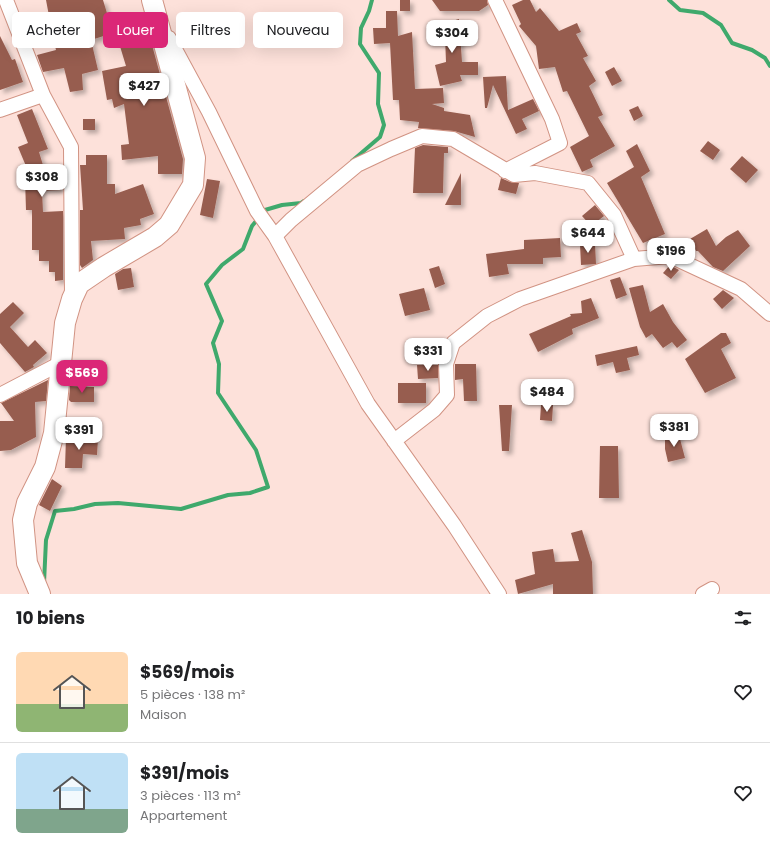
<!DOCTYPE html>
<html lang="fr">
<head>
<meta charset="utf-8">
<style>
	body { margin:0; font-family:Poppins,sans-serif; background:#f6f6f6; color:#202124; height:100vh; display:flex; flex-direction:column; font-size:15px; white-space:nowrap }
	* { box-sizing:border-box; margin:0 }
	p { font-size:13px; color:#757577 }
	.icon { flex:none; width:22px; height:22px; fill:none; stroke:currentColor; stroke-width:2; stroke-linecap:round; stroke-linejoin:round }
	.map { position:relative; height:594px; overflow:hidden }
	.details { display:flex; flex-direction:column; background:#fff; flex:1 }
	.details>* { flex:none }
	.guide { position:absolute; left:12px; top:12px; width:400px; height:36px; display:flex; gap:8px }
	.price { position:absolute; translate:-50% -34px; padding:0 9px; border-radius:8px; background:#fff; color:#222; font-size:13px; line-height:26px; filter:drop-shadow(0 1px 2px #0008) }
	.price::after { content:''; position:absolute; left:50%; top:24px; width:12px; height:9px; margin-left:-6px; background:inherit; clip-path:polygon(0 0,100% 0,50% 100%) }
	.price.active { background:#db2777; color:#fff }
	ul { padding:0; list-style:none }
	li { display:flex; align-items:center; gap:12px; height:100px; padding:0 16px }
	li+li { border-top:1px solid #e0e0e0 }
	li span { display:grid; place-items:center; flex:none; width:112px; height:80px; border-radius:6px; color:#555 }
	li>.icon { margin-inline-start:auto }
	span .icon { width:48px; height:48px; fill:#fffc; stroke-width:1 }
	li b { font-size:17px }
	h2 { display:flex; justify-content:space-between; align-items:center; height:48px; padding:0 16px; font-size:17px }
	.chip { padding:0 14px; border-radius:6px; background:#fff; box-shadow:0 4px 16px #0002; font-size:14px; line-height:36px }
	.chip.active { background:#db2777; color:#fff }
	.map>svg:first-child { display:block }
</style>
</head>
<body>
<div class="map">
<svg width="770" height="594" viewBox="0 0 770 594">
	<defs>
		<filter id="shadow"><feDropShadow dx="3.5" dy="3.5" stdDeviation="2" flood-color="#0004"/></filter>
	</defs>
	<rect width="100%" height="100%" fill="#fde1da"/>
	<g fill="none" stroke-linecap="round" stroke-linejoin="round">
		<path stroke="#3fa96c" stroke-width="4" d="M669 0 680 10 703 13 721 25 732 43 752 50 765 58 770 66
			M352 161 380 137 384 125 378 104 379 73 360 44 361 28 369 11 372 0
			M44 583 46 540 55 511 74 509 95 504 118 503 181 509 228 495 250 493 268 487 256 450 218 393 219 364 213 343 222 321 206 284 222 265 243 249 252 226 265 210 282 205 301 203 304 201"/>
	</g>
	<path fill="#975d4f" filter="url(#shadow)" d="M46 0H103L113 33 91 40 98 70 82 74 83 90 70 92 64 68 43 72 37 55 56 50 54 42 67 38 62 19 50 21Z
		M400 0H410V11H400Z
		M432 0H487L488 5 479 11H440Z
		M523 0H530L536 12 540 8 559 31 577 23 581 32 576 34 588 56 583 58 596 81 589 86 603 115 598 117 615 146 590 160 593 167 582 172 570 147 589 136 567 91 563 92 555 67 539 69 536 46 519 26 521 24 512 5Z
		M386 11H397L398 36 412 32 415 89 443 88 444 103 432 104 444 108V111L470 115 475 137 454 131 418 128 419 122 400 120 399 100H393L390 43 374 44 373 28H386Z
		M459 19 462 62H478V75H460L462 81 440 86 435 65 446 62 445 36 429 40 426 28Z
		M149 34 183 159 182 174H158V156L122 160 121 145 129 144 124 104 114 108 112 99 107 100 102 71 126 66 119 43Z
		M0 36 12 60 15 59 23 82 0 90Z
		M614 67 622 81 612 86 605 72Z
		M506 76 508 110 533 99 539 111 522 119 527 129 516 134 493 85 487 108H485L483 77Z
		M638 106 643 116 634 121 629 110Z
		M32 109 48 149 39 152 46 175H61V190L42 191 43 212 63 211V280L55 281V272H49V261H39V250H32V210H26L25 178H31L18 147 28 143 17 115Z
		M83 119H95V130H83Z
		M708 141 720 150 713 160 700 151Z
		M637 144 650 171 641 177 665 234 643 243 607 183 634 167 626 151Z
		M423 145 448 147V153H444L443 193H413L415 148Z
		M86 155H107V184H115V194L143 184 154 214 140 219 141 225 124 228 125 239 91 241 93 260 82 268 80 265V210H83L80 165H86Z
		M742 156 758 170 746 183 730 169Z
		M461 173V205H445Z
		M501 178 510 182 519 183 516 194 498 190Z
		M207 179 220 181 213 218 200 215Z
		M595 205 604 216 591 226 582 216Z
		M707 229 716 246 726 237 738 230 750 246 723 271 713 267 698 251H696L690 239Z
		M560 238 561 257 543 258V264H507L509 274 489 277 486 254 524 249V240Z
		M580 244H595L596 264 581 265Z
		M670 265 679 270 671 279 663 273Z
		M439 266 445 284 435 288 429 269Z
		M131 268 134 287 118 290 115 274 123 269Z
		M620 277 627 295 616 299 610 280Z
		M643 285 650 312 663 304 673 322 687 340 677 348 672 342 663 348 652 334 646 338 640 327 629 288Z
		M424 288 430 310 405 316 399 294Z
		M723 290 734 298 722 309 713 299Z
		M591 298 599 318 572 329 573 334 538 352 529 334 571 316 570 314 582 313 581 301Z
		M13 302 24 313 10 327 28 347 35 340 47 353 33 365 34 367 25 372 0 343V314Z
		M721 333H726L731 343 721 349 736 378 705 393 685 359Z
		M637 346 639 355 627 358 630 370 616 373 613 362 597 366 595 355Z
		M455 364H476L477 401H464L463 379 455 380Z
		M417 365H438V378L418 379Z
		M48 380 46 401 35 402 36 437 11 450 0 451V421H14L1 403Z
		M398 383H426V403H398Z
		M70 386 94 387V402H71L69 400Z
		M499 405H512L509 451H502Z
		M541 405H553L552 421 540 420Z
		M665 435H679L685 458 668 462 665 449Z
		M66 437 98 439 97 455 83 454 82 468H65Z
		M600 446H618L619 498H599Z
		M52 479 62 486 50 511 39 505Z
		M582 530 592 562 593 594H553V584L518 594 515 580 535 574 532 552 553 549 555 562 579 561 571 533Z"/>
	<g fill="none" stroke-linecap="round" stroke-linejoin="round">
		<defs>
			<path id="street" d="M495 0 552 119 560 143 505 171
				M169 38 209 112 257 211 275 236 368 404 454 525 499 594
				M43 95 71 147 72 295
				M0 110 43 95 6 0
				M275 236 291 220 357 165 391 149 422 136 453 139 514 175 535 173 588 183 614 215 634 259 520 299 487 316 453 343 446 364 447 395 434 410 394 441
				M634 259 670 256 741 289 770 314
				M0 395 61 363
				M703 594 712 589"/>
			<path id="secondary" d="M40 594 27 563 23 520 27 503 45 467 54 433 65 323 72 299 79 284 104 267 155 237 169 225 193 185 195 158 152 0"/>
		</defs>
		<use href="#street" stroke="#d19383" stroke-width="16"/>
		<use href="#secondary" stroke="#d19383" stroke-width="22"/>
		<use href="#street" stroke="#fff" stroke-width="14"/>
		<use href="#secondary" stroke="#fff" stroke-width="20"/>
	</g>
</svg>
<b class="price" style="left:452px;top:54px">$304</b>
<b class="price" style="left:144px;top:107px">$427</b>
<b class="price" style="left:42px;top:198px">$308</b>
<b class="price" style="left:588px;top:254px">$644</b>
<b class="price" style="left:671px;top:272px">$196</b>
<b class="price" style="left:428px;top:372px">$331</b>
<b class="price active" style="left:82px;top:394px">$569</b>
<b class="price" style="left:547px;top:413px">$484</b>
<b class="price" style="left:674px;top:448px">$381</b>
<b class="price" style="left:79px;top:451px">$391</b>
<div class="guide">
<a class="chip">Acheter</a>
<a class="chip active">Louer</a>
<a class="chip">Filtres</a>
<a class="chip">Nouveau</a>
</div>
</div>
<section class="details">
<h2>10 biens<svg class="icon" aria-label="filters" viewBox="0 0 24 24"><path d="M4 7h16M4 17h16"/><circle cx="9" cy="7" r="2"/><circle cx="15" cy="17" r="2"/></svg></h2>
<ul>
<li><span style="background:linear-gradient(#ffd9b3 65%,#8fb573 0)"><svg class="icon" aria-label="home" viewBox="0 0 24 24"><path d="M3 11l9-7 9 7M6 9v11h12V9"/></svg></span><div><b>$569/mois</b><p>5 pièces · 138 m²</p><p>Maison</p></div><svg class="icon" aria-label="heart" viewBox="0 0 24 24"><path d="M12 20l-8-8c-3-5 5-10 8-4 3-6 11-1 8 4z"/></svg></li>
<li><span style="background:linear-gradient(#bfe0f5 70%,#7fa58c 0)"><svg class="icon" aria-label="home" viewBox="0 0 24 24"><path d="M3 11l9-7 9 7M6 9v11h12V9"/></svg></span><div><b>$391/mois</b><p>3 pièces · 113 m²</p><p>Appartement</p></div><svg class="icon" aria-label="heart" viewBox="0 0 24 24"><path d="M12 20l-8-8c-3-5 5-10 8-4 3-6 11-1 8 4z"/></svg></li>
</ul>
</section>
</body>
</html>
